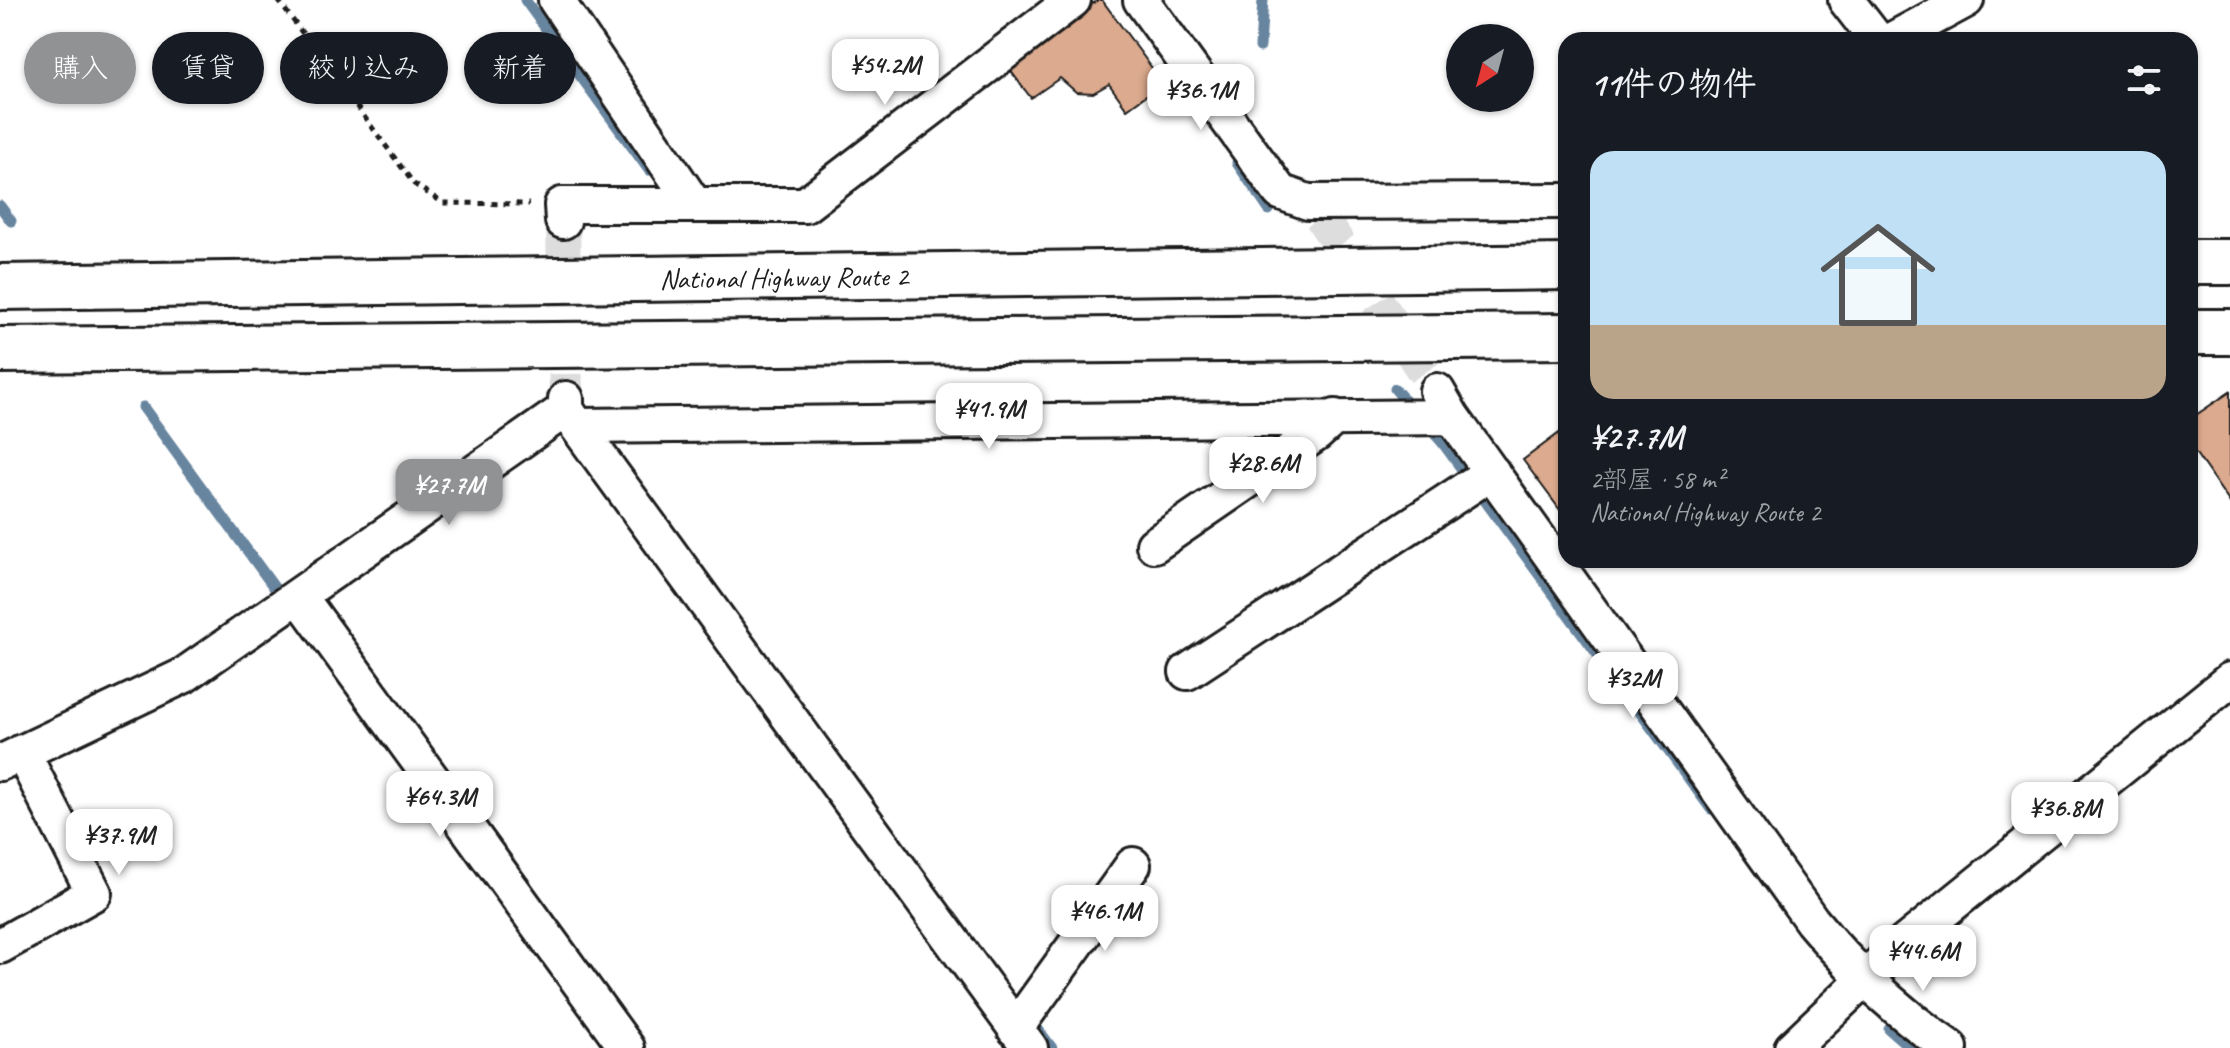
<!DOCTYPE html>
<html lang="ja">
<head>
<meta charset="utf-8">
<style>
	body { margin:0; font-family:Caveat,"Klee One",sans-serif; background:#20242c; color:#f1f3f6; height:100vh; display:flex; flex-direction:column; font-size:30px; white-space:nowrap }
	* { box-sizing:border-box; margin:0 }
	p { font-size:26px; color:#9ea1a6 }
	.icon { flex:none; width:44px; height:44px; fill:none; stroke:currentColor; stroke-width:2; stroke-linecap:round; stroke-linejoin:round }
	.map { position:relative; flex:1; overflow:hidden }
	.drawer { position:absolute; left:1558px; top:32px; width:640px; height:536px; display:flex; flex-direction:column; background:#171b24; border-radius:24px; box-shadow:0 2px 6px #0004 }
	.drawer>* { flex:none }
	.guide { position:absolute; left:24px; top:32px; width:760px; height:72px; display:flex; gap:16px }
	.needle { width:52px; rotate:216deg }
	.buttons { position:absolute; left:1446px; top:24px; display:grid; gap:16px }
	.buttons a { display:grid; place-items:center; width:88px; height:88px; border-radius:50%; background:#171b24; box-shadow:0 2px 6px #0004; font-size:40px }
	.price { position:absolute; translate:-50% -68px; padding:0 18px; border-radius:16px; background:#fff; color:#222; font-size:26px; line-height:52px; filter:drop-shadow(0 2px 4px #0008) }
	.price::after { content:''; position:absolute; left:50%; top:48px; width:24px; height:18px; margin-left:-12px; background:inherit; clip-path:polygon(0 0,100% 0,50% 100%) }
	.price.current { background:#919294; color:#fff }
	ul { padding:0; list-style:none }
	li { display:grid; align-content:center; gap:16px; height:424px; padding:0 32px }
	li+li { border-top:2px solid #363941 }
	li span { display:grid; place-items:center; height:248px; border-radius:24px; color:#555 }
	li>.icon { margin-inline-start:auto }
	span .icon { width:144px; height:144px; fill:#fffc; stroke-width:1 }
	li b { font-size:34px }
	h2 { display:flex; justify-content:space-between; align-items:center; height:96px; padding:0 32px; font-size:34px }
	.pill { padding:0 28px; border-radius:36px; background:#171b24; box-shadow:0 2px 6px #0004; font-size:28px; line-height:72px }
	.pill.current { background:#919294; color:#fff }
	.map>svg:first-child { display:block }
</style>
</head>
<body>
<div class="map">
<svg width="2230" height="1048" viewBox="0 0 2230 1048">
	<rect width="100%" height="100%" fill="#fff"/>
	<filter id="ink" filterUnits="userSpaceOnUse"><feTurbulence type="fractalNoise" baseFrequency=".0125" numOctaves="2"/><feDisplacementMap in="SourceGraphic" scale="16" xChannelSelector="R" yChannelSelector="G"/><feConvolveMatrix kernelMatrix="1 2 1 2 8 2 1 2 1" color-interpolation-filters="sRGB"/></filter>
	<g filter="url(#ink)">
		<g fill="none" stroke-linecap="round" stroke-linejoin="round">
			<path stroke="#67859f" stroke-width="11" d="M525 0 649 170
				M1260 47 1263 0
				M1238 158 1237 163 1269 210
				M0 206 11 221
				M1395 389 1414 411
				M143 407 284 601
				M1426 424 1442 442 1711 809
				M1028 1016 1052 1048
				M1889 1029 1911 1048"/>
		</g>
		<path fill="#dcaa8e" stroke="#1c1c1c" stroke-width="2" d="M1098 0H1102L1163 83 1127 109 1109 84 1093 93 1076 92 1060 78 1031 98 1007 66Z
			M2230 392V503L2190 445V419Z
			M1566 428V518L1523 460Z"/>
		<g fill="none" stroke-linecap="round" stroke-linejoin="round">
			<path stroke="#ddd" stroke-width="34" stroke-dasharray="34 17" stroke-linecap="butt" d="M1321 217 1437 391
				M563 221 566 399"/>
			<defs>
				<path id="street" d="M556 0 694 204
					M1141 0 1280 192 1308 202 1566 201
					M1846 0 1877 40
					M1892 40 1966 0
					M563 221 562 205H805L1073 0
					M1437 391 1452 417 1812 921C1852 970 1897 1012 1950 1048
					M566 399V409L577 426 1030 1048
					M577 426 1452 417
					M1154 545 1316 434 1335 417
					M299 596 627 1048
					M1187 672 1492 472
					M0 763 183 676 566 409
					M0 946 94 893 22 752
					M1015 1029 1133 865
					M1792 1048 1893 952 2230 680"/>
				<g id="highway">
					<path d="M2190 262H2230"/>
					<path id="s1" d="M0 287 1566 267"/>
					<path d="M2190 332H2230"/>
					<path d="M0 350 1566 336"/>
				</g>
			</defs>
			<use href="#street" stroke="#1c1c1c" stroke-width="40"/>
			<use href="#highway" stroke="#1c1c1c" stroke-width="50"/>
			<path stroke="#1c1c1c" stroke-width="5" stroke-dasharray="6 6" stroke-linecap="butt" d="M278 0 414 184 443 203 529 204"/>
			<use href="#street" stroke="#fff" stroke-width="34"/>
			<use href="#highway" stroke="#fff" stroke-width="44"/>
		</g>
	</g>
	<g text-anchor="middle" stroke-width="6" stroke-linejoin="round" paint-order="stroke">
		<g font-size="28" fill="#1c1c1c" stroke="#fff">
			<text dy="10" stroke="none"><textPath href="#s1" startOffset="784">National Highway Route 2</textPath></text>
		</g>
	</g>
</svg>
<div class="buttons">
<a><svg class="needle" viewBox="-14 -14 28 28"><path d="M0-13l5 13h-10z" fill="#e53935"/><path d="M0 13l5-13h-10z" fill="#9ea1a6"/></svg></a>
</div>
<b class="price" style="left:885px;top:107px">¥54.2M</b>
<b class="price" style="left:1201px;top:132px">¥36.1M</b>
<b class="price" style="left:989px;top:451px">¥41.9M</b>
<b class="price" style="left:1263px;top:505px">¥28.6M</b>
<b class="price current" style="left:449px;top:527px">¥27.7M</b>
<b class="price" style="left:1633px;top:720px">¥32M</b>
<b class="price" style="left:440px;top:839px">¥64.3M</b>
<b class="price" style="left:2065px;top:850px">¥36.8M</b>
<b class="price" style="left:119px;top:877px">¥37.9M</b>
<b class="price" style="left:1105px;top:953px">¥46.1M</b>
<b class="price" style="left:1923px;top:993px">¥44.6M</b>
<div class="guide">
<a class="pill current">購入</a>
<a class="pill">賃貸</a>
<a class="pill">絞り込み</a>
<a class="pill">新着</a>
</div>
<section class="drawer">
<h2>11件の物件<svg class="icon" aria-label="filters" viewBox="0 0 24 24"><path d="M4 7h16M4 17h16"/><circle cx="9" cy="7" r="2"/><circle cx="15" cy="17" r="2"/></svg></h2>
<ul>
<li><span style="background:linear-gradient(#bfe0f5 70%,#b9a48a 0)"><svg class="icon" aria-label="home" viewBox="0 0 24 24"><path d="M3 11l9-7 9 7M6 9v11h12V9"/></svg></span><div><b>¥27.7M</b><p>2部屋 · 58 m²</p><p>National Highway Route 2</p></div></li>
</ul>
</section>
</div>
</body>
</html>
